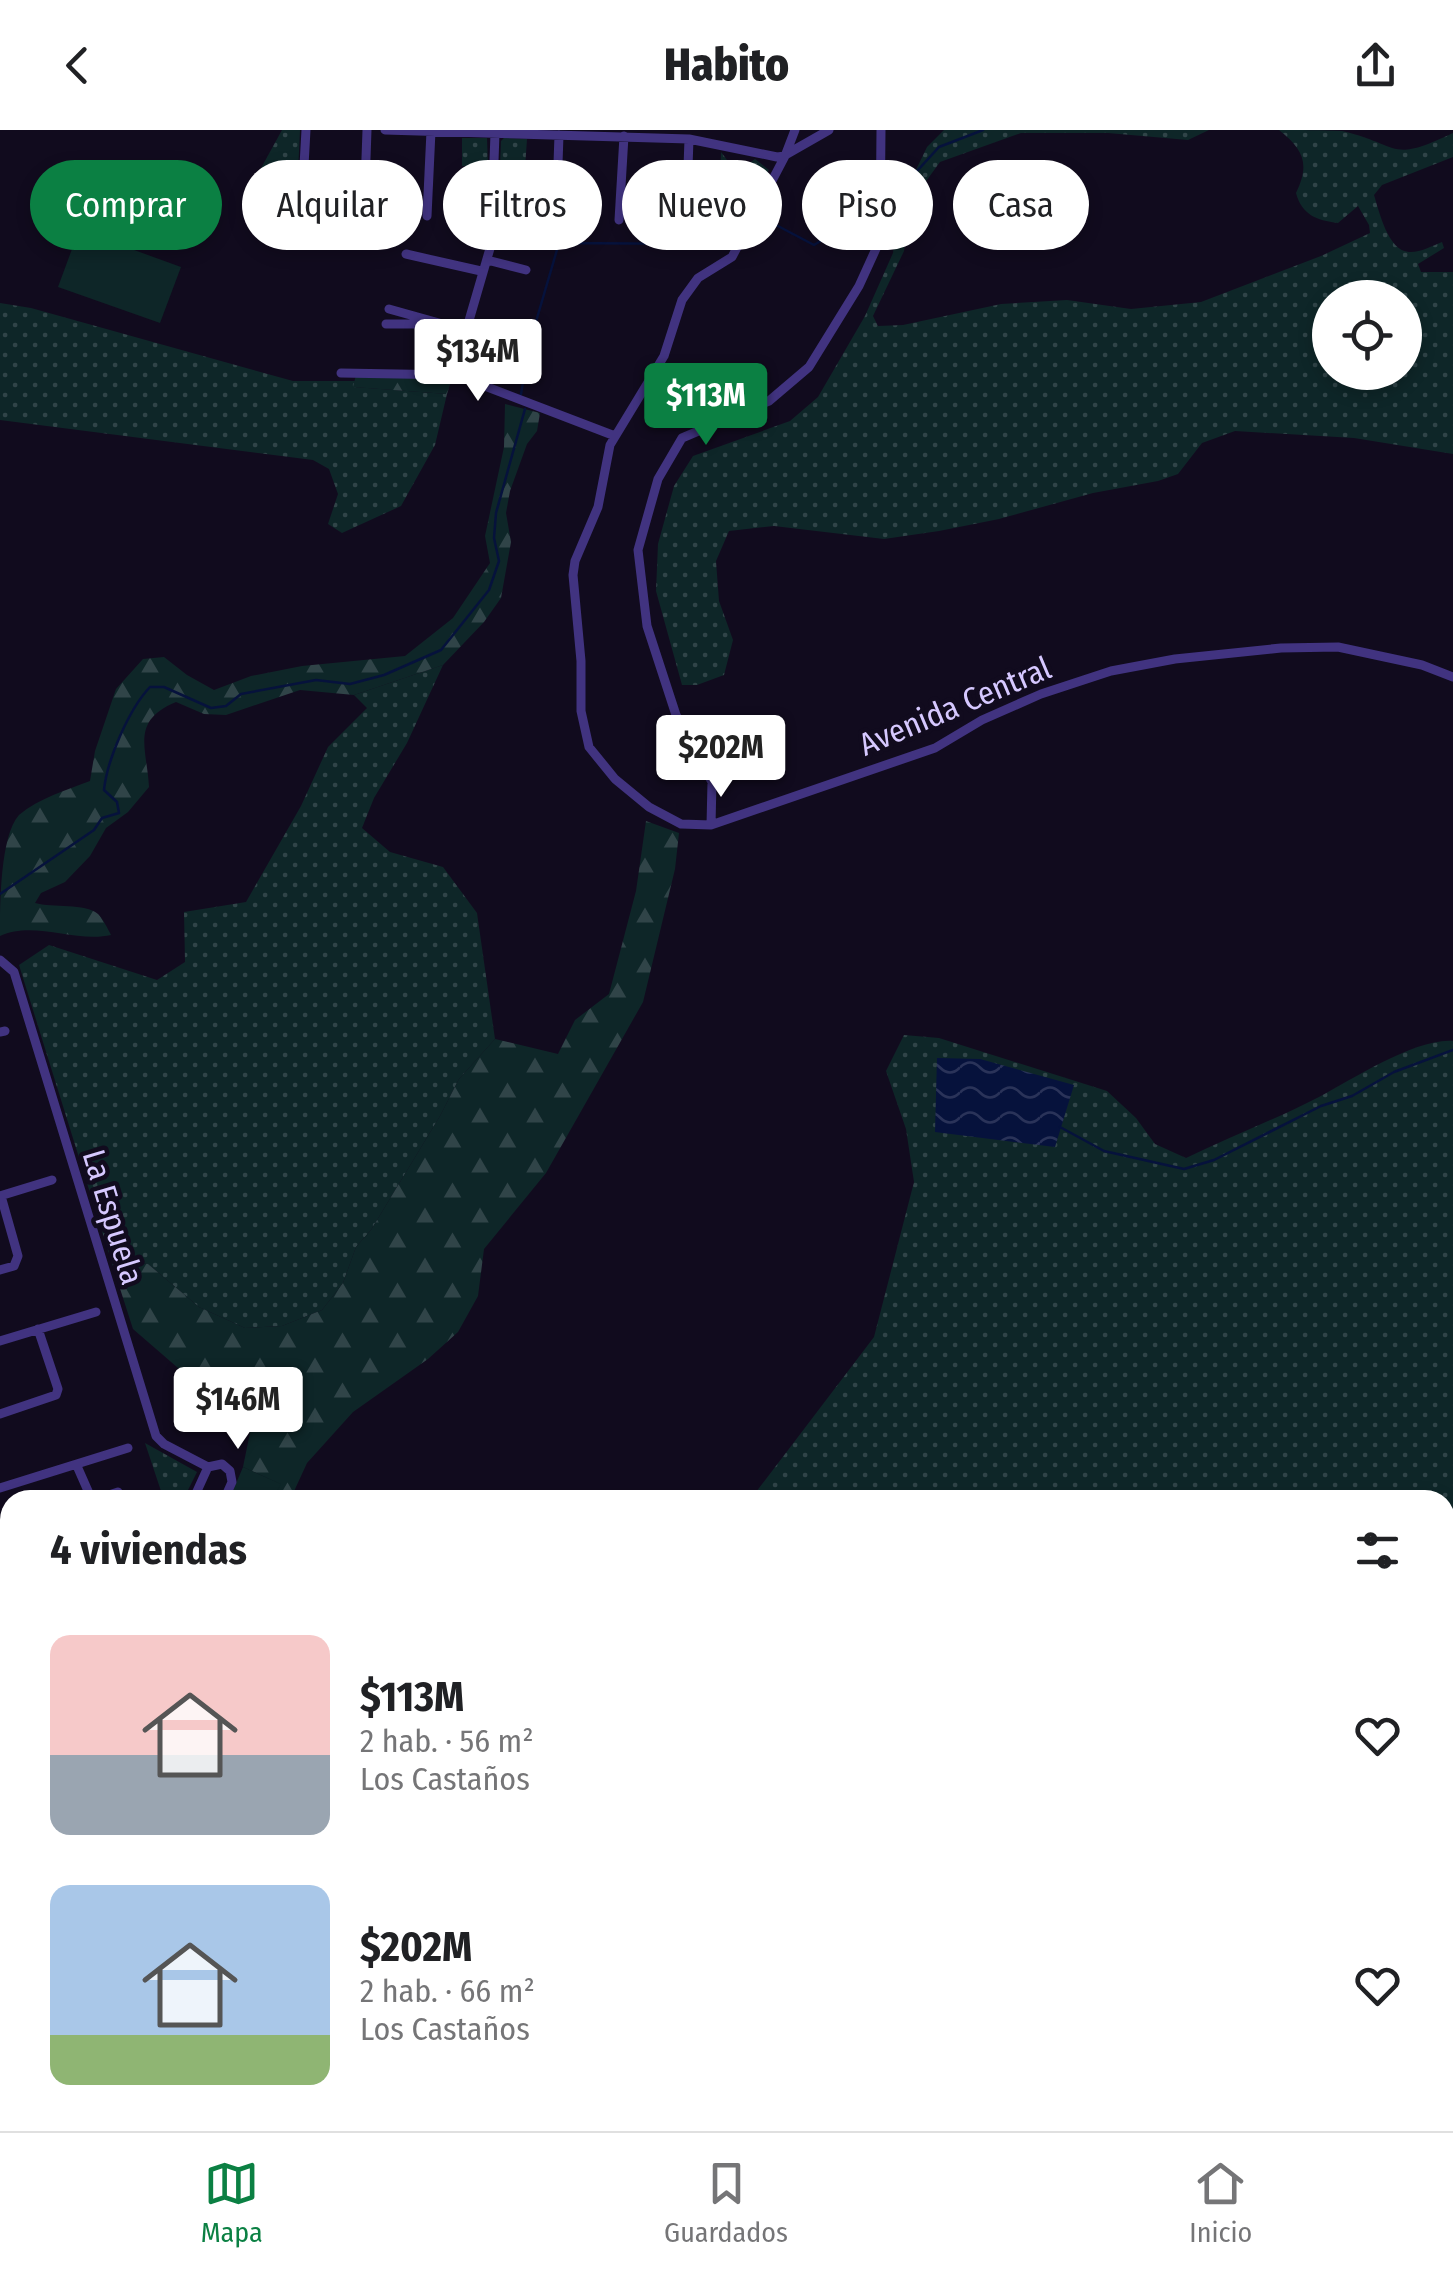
<!DOCTYPE html>
<html lang="es">
<head>
<meta charset="utf-8">
<style>
	body { margin:0; font-family:"Fira Sans Condensed",sans-serif; background:#f2f2f2; color:#202124; height:100vh; display:flex; flex-direction:column; font-size:38px; white-space:nowrap }
	* { box-sizing:border-box; margin:0 }
	p { font-size:32px; color:#757577 }
	.icon { flex:none; width:55px; height:55px; fill:none; stroke:currentColor; stroke-width:2; stroke-linecap:round; stroke-linejoin:round }
	.map { position:relative; flex:1; overflow:hidden }
	.drawer { position:absolute; left:0px; top:1360px; width:1455px; height:642px; display:flex; flex-direction:column; background:#fff; border-radius:30px 30px 0 0; box-shadow:0 5px 15px #0003 }
	.drawer>* { flex:none }
	.banner { position:absolute; left:30px; top:30px; width:1395px; height:90px; display:flex; gap:20px }
	.controls { position:absolute; left:1312px; top:150px; display:grid; gap:20px }
	.controls a { display:grid; place-items:center; width:110px; height:110px; border-radius:50%; background:#fff; box-shadow:0 5px 15px #0003; font-size:50px }
	.price { position:absolute; translate:-50% -85px; padding:0 22px; border-radius:10px; background:#fff; color:#222; font-size:32px; line-height:65px; filter:drop-shadow(0 2px 5px #0008) }
	.price::after { content:''; position:absolute; left:50%; top:60px; width:30px; height:22px; margin-left:-15px; background:inherit; clip-path:polygon(0 0,100% 0,50% 100%) }
	.price.current { background:#0b8043; color:#fff }
	ul { padding:0; list-style:none }
	li { display:flex; align-items:center; gap:30px; height:250px; padding:0 50px }
	li span { display:grid; place-items:center; flex:none; width:280px; height:200px; border-radius:20px; color:#555 }
	li>.icon { margin-inline-start:auto }
	span .icon { width:120px; height:120px; fill:#fffc; stroke-width:1 }
	li b { font-size:42px }
	h2 { display:flex; justify-content:space-between; align-items:center; height:120px; padding:0 50px; font-size:42px }
	.tag { padding:0 35px; border-radius:45px; background:#fff; box-shadow:0 5px 15px #0003; font-size:35px; line-height:90px }
	.tag.current { background:#0b8043; color:#fff }
	header { display:flex; justify-content:space-between; align-items:center; height:130px; padding:0 50px; background:#fff; font-size:45px; font-weight:800 }
	.tab-bar { display:flex; justify-content:space-around; align-items:center; height:140px; border-top:2px solid #e0e0e0; background:#fff; font-size:28px; color:#757577 }
	.tab-bar a { display:grid; justify-items:center; gap:5px }
	.tab-bar .current { color:#0b8043 }
	.map>svg:first-child { display:block }
</style>
</head>
<body>
<header><svg class="icon" aria-label="back" viewBox="0 0 24 24"><path d="M15 5l-7 7 7 7"/></svg>Habito<svg class="icon" aria-label="share" viewBox="0 0 24 24"><path d="M12 15V3M7 8l5-5 5 5M5 13v7h14v-7"/></svg></header>
<div class="map">
<svg width="1453" height="2001" viewBox="0 0 1453 2001">
	<defs>
		<pattern id="grass-dots" width="8" height="8" patternUnits="userSpaceOnUse" patternTransform="scale(2.5)"><rect width="8" height="8" fill="#0e2628"/><path d="M2 2h.1M6 6h.1" fill="none" stroke="#304448" stroke-width="1.8" stroke-linecap="round"/></pattern>
		<pattern id="forest-firs" width="22" height="20" patternUnits="userSpaceOnUse" patternTransform="scale(2.5)"><rect width="22" height="20" fill="#0e2628"/><path d="M5 1l3.5 6h-7zM16 11l3.5 6h-7z" fill="#304448"/></pattern>
		<pattern id="water-waves" width="16" height="10" patternUnits="userSpaceOnUse" patternTransform="scale(2.5)"><rect width="16" height="10" fill="#06123c"/><path d="M0 5q4-4 8 0t8 0" fill="none" stroke="#2a3359"/></pattern>
	</defs>
	<rect width="100%" height="100%" fill="#110b1e"/>
	<path fill="url(#grass-dots)" fill-rule="evenodd" d="M282 0H300L298 42 260 40Z
		M944 0H1209L1188 10 1108 3H1021L940 32 924 54 909 87 904 121 873 186 878 196 903 195 1001 174 1067 170 1131 179 1201 172 1321 126 1370 103 1369 95 1358 76 1338 93C1316 90 1302 85 1296 63 1310 34 1304 20 1279 0 1298 0 1323 0 1342 1 1402 15 1388 34 1453 3V27L1382 55 1374 65C1379 81 1388 121 1409 122 1419 123 1432 116 1442 112L1444 118 1418 134 1421 142H1453V324L1354 308 1235 301 1202 313 1178 344 1158 351 1093 363 999 389 939 401 884 409 774 396 729 401 716 431 719 471 733 510 724 545 697 555H682L656 461 658 414 674 356 693 326 790 291 818 267 865 186 893 123 899 75 927 17ZM1330 168H1405V242H1330Z
		M462 8H487L488 36H462Z
		M504 8 527 9 525 38 500 36 501 11Z
		M721 22 727 30 725 47 744 50 748 34 755 29 769 40 750 69 719 102Z
		M0 173 31 178 293 251H355L354 257 447 264 435 315 401 376 342 403 328 394 338 364 329 339 313 330 0 290Z
		M443 535 407 613 374 668 362 698 390 722 443 737 477 783 495 909 459 949 440 986 371 1100 356 1117 343 1153 322 1180 282 1196 245 1198 199 1177 148 1134 131 1132 115 1143 19 835 49 815 157 850 185 832 184 782 246 772 301 676 328 617 367 578 354 565Z
		M904 905 939 908 1107 961 1136 988 1155 1014 1186 1028C1230 1007 1276 989 1319 967 1353 949 1416 908 1453 911V1631H1445V1370H750L874 1207 914 1052 906 999 886 941Z
		M145 1313 197 1342 183 1370H164Z
		M998 1992H1363V1993L1361 2001H996Z
		M40 1993V1992L126 1993 124 2001H34Z"/>
	<path fill="url(#forest-firs)" d="M356 245 452 248 447 264 353 257Z
		M505 274 540 283 537 301 527 314 510 361 506 383 511 412 501 468 484 492 443 535 354 565 300 560 226 585 204 584 176 572C130 591 147 618 149 657L128 682 106 698 90 726 65 752 41 763 35 773C52 778 85 773 98 784 103 789 108 799 111 805 75 813 34 790 0 806 0 775 0 706 19 685 39 668 67 660 90 651L95 621 116 559 143 529 164 527 187 545 214 560 251 546 302 536 405 526 453 488 490 433 485 406 504 317Z
		M646 691 679 703 675 739 643 872 546 1043 484 1119 478 1166 458 1202 428 1229 353 1282 307 1333 290 1370H272L280 1354 243 1337 252 1293 240 1281 215 1276 200 1257 133 1199 115 1143 131 1132 148 1134 199 1177 245 1198 282 1196 322 1180 343 1153 356 1117 371 1100 440 986 459 949 495 909 558 924 575 890 609 864 636 761Z"/>
	<path fill="#0e2628" d="M108 53 125 59 114 93 96 88Z
		M131 61 150 67 139 102 120 96Z
		M79 100 181 137 160 193 58 157Z
		M243 1337 281 1354 272 1370H229Z
		M918 1993 990 1992V1993L988 2001H957Z"/>
	<path fill="url(#water-waves)" d="M937 928 980 929 1074 955 1055 1017 935 1002Z"/>
	<g fill="none" stroke-linecap="round" stroke-linejoin="round">
		<path stroke="#06123c" stroke-width="2.5" d="M886 71 896 64 939 17 983 0
			M752 102 776 95 814 115 873 79
			M521 264 530 212 559 113 709 114 736 107
			M0 764 94 700 102 688 119 683 117 672 104 660C107 630 129 579 150 557H164L211 578 226 576 241 564 316 550 350 554 384 545 441 520 489 460 499 431 494 408 496 383 525 279
			M1060 997 1104 1021 1184 1039 1214 1030 1321 976 1352 966 1394 942 1453 920
			M1445 1607 1453 1604"/>
		<path stroke="#413380" stroke-width="9" d="M385 0 689 9 777 27 785 26
			M795 0 785 26 732 127 698 148 682 170 664 226 610 315 598 377 575 431 573 445 581 531V581L589 617 615 649 649 677 681 694 711 695 935 618 982 590 1041 564 1111 541 1175 529 1281 518 1338 517 1422 535 1453 547
			M787 24 829 0
			M248 72 297 74 302 71 306 0
			M364 84 367 0
			M427 86 431 1
			M556 90 559 5
			M619 90 624 6
			M686 93 689 9
			M406 124 481 141
			M487 130 526 140
			M389 179 439 193
			M386 194H468L510 205
			M341 243 456 245 615 306
			M456 245C465 231 478 209 468 194L491 115 495 3
			M711 695 712 652 676 585 647 496 638 420 658 349 682 308 769 271 809 237 859 156 880 110 881 0
			M0 830 14 842 156 1306 164 1314 208 1337
			M0 902 5 901
			M0 1066 52 1050
			M0 1140 14 1136 18 1126 1 1066
			M0 1211 96 1182
			M0 1284 56 1265 58 1259 38 1199
			M77 1336 92 1370
			M208 1337 222 1334 230 1341 232 1352 224 1370
			M0 1358 128 1318
			M94 1370 118 1362
			M193 1370 208 1337
			M0 1416 10 1419
			M0 1492 10 1495
			M0 1511 10 1514
			M0 1582 10 1584
			M0 1729 4 1732 0 1751"/>
	</g>
	<g text-anchor="middle" stroke-width="9" stroke-linejoin="round" paint-order="stroke">
		<g font-size="32" fill="#d6c8ff" stroke="#110b1e">
			<text transform="translate(955 576) rotate(-23)" y="11">Avenida Central</text>
			<text transform="translate(113 1087) rotate(73)" y="11">La Espuela</text>
		</g>
	</g>
</svg>
<div class="controls">
<a><svg class="icon" aria-label="locate" viewBox="0 0 24 24"><circle cx="12" cy="12" r="6"/><path d="M12 2v4M12 18v4M2 12h4M18 12h4"/></svg></a>
</div>
<b class="price" style="left:478px;top:274px">$134M</b>
<b class="price current" style="left:706px;top:318px">$113M</b>
<b class="price" style="left:721px;top:670px">$202M</b>
<b class="price" style="left:238px;top:1322px">$146M</b>
<div class="banner">
<a class="tag current">Comprar</a>
<a class="tag">Alquilar</a>
<a class="tag">Filtros</a>
<a class="tag">Nuevo</a>
<a class="tag">Piso</a>
<a class="tag">Casa</a>
</div>
<section class="drawer">
<h2>4 viviendas<svg class="icon" aria-label="filters" viewBox="0 0 24 24"><path d="M4 7h16M4 17h16"/><circle cx="9" cy="7" r="2"/><circle cx="15" cy="17" r="2"/></svg></h2>
<ul>
<li><span style="background:linear-gradient(#f6c9c9 60%,#9aa5b1 0)"><svg class="icon" aria-label="home" viewBox="0 0 24 24"><path d="M3 11l9-7 9 7M6 9v11h12V9"/></svg></span><div><b>$113M</b><p>2 hab. · 56 m²</p><p>Los Castaños</p></div><svg class="icon" aria-label="heart" viewBox="0 0 24 24"><path d="M12 20l-8-8c-3-5 5-10 8-4 3-6 11-1 8 4z"/></svg></li>
<li><span style="background:linear-gradient(#a9c7e8 75%,#8fb573 0)"><svg class="icon" aria-label="home" viewBox="0 0 24 24"><path d="M3 11l9-7 9 7M6 9v11h12V9"/></svg></span><div><b>$202M</b><p>2 hab. · 66 m²</p><p>Los Castaños</p></div><svg class="icon" aria-label="heart" viewBox="0 0 24 24"><path d="M12 20l-8-8c-3-5 5-10 8-4 3-6 11-1 8 4z"/></svg></li>
</ul>
</section>
</div>
<nav class="tab-bar">
<a class="current"><svg class="icon" aria-label="map" viewBox="0 0 24 24"><path d="M3 6l6-2 6 2 6-2v14l-6 2-6-2-6 2zM9 4v14M15 6v14"/></svg>Mapa</a>
<a><svg class="icon" aria-label="saved" viewBox="0 0 24 24"><path d="M7 4h10v16l-5-4-5 4z"/></svg>Guardados</a>
<a><svg class="icon" aria-label="home" viewBox="0 0 24 24"><path d="M3 11l9-7 9 7M6 9v11h12V9"/></svg>Inicio</a>
</nav>
</body>
</html>
